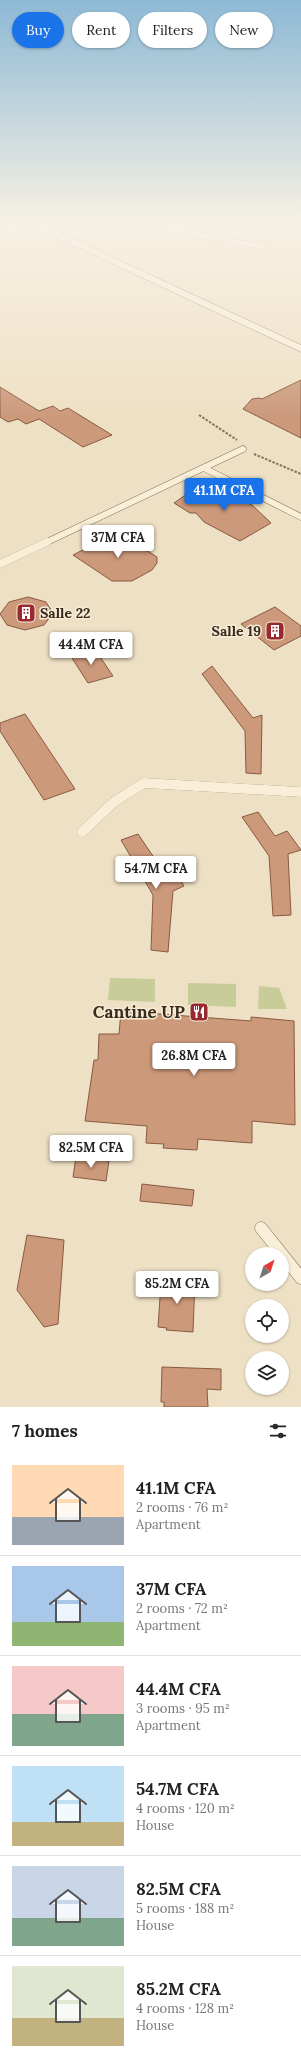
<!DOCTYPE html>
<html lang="en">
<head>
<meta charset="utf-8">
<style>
	body { margin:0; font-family:Lora,serif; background:#f2f2f2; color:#222; height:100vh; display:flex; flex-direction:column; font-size:15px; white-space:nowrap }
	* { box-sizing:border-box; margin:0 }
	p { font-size:13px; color:#767676 }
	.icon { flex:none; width:22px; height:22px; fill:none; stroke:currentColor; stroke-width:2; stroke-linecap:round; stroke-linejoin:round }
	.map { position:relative; height:1407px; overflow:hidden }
	.panel { display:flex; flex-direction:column; background:#fff; flex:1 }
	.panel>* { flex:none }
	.top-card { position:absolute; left:12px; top:12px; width:277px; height:36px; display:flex; gap:8px }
	.needle { width:26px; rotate:39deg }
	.tools { position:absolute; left:245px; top:1247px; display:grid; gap:8px }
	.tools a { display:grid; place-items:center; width:44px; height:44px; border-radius:50%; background:#fff; box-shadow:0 1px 3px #0004; font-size:20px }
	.price { position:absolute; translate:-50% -34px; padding:0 9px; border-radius:4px; background:#fff; color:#222; font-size:13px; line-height:26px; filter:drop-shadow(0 1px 2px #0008) }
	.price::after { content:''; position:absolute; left:50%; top:24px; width:12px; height:9px; margin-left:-6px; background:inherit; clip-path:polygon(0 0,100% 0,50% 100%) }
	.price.active { background:#1a73e8; color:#fff }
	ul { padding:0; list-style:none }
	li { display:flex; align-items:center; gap:12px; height:100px; padding:0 12px }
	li+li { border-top:1px solid #e0e0e0 }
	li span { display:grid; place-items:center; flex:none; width:112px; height:80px; border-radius:0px; color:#555 }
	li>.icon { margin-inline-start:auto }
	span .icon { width:48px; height:48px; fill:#fffc; stroke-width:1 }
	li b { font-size:17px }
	h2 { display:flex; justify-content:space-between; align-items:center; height:48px; padding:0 12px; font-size:17px }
	.tag { padding:0 14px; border-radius:18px; background:#fff; box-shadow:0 1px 3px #0004; font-size:14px; line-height:36px }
	.tag.active { background:#1a73e8; color:#fff }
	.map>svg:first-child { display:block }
</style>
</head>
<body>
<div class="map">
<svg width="301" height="1407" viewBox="0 0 301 1407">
	<rect width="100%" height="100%" fill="#eee0c4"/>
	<path fill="#c8cc98" d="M110 978 155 979V1002L108 1000Z
		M188 983 236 984V1007L188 1005Z
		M259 986 279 988 287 1009H258Z"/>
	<path fill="#cc997a" stroke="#885a40" d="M301 380V438L243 409 252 399 259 398 262 399Z
		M0 387 39 411 53 406 60 411 68 408 112 435 83 447 39 419 26 424 18 419 8 422 0 417Z
		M211 484 228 492V495L252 505 271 523 240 541 204 522 196 513H190L174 503 191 491Z
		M118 532 157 557V563L152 570 132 581H112L73 555Z
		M28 597 46 602 53 613 44 625 25 630 7 625 0 614 9 602Z
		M275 607 301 626V636L274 650 241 624Z
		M94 648 113 676 88 683 70 655Z
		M212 666 253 718 262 715 261 774 246 773 245 731 202 674Z
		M25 714 75 789 44 800 0 731V723Z
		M258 812 275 836 287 831 301 850 288 854 291 915 273 916 269 856 242 817Z
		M138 834 161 868 172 865 184 886 173 891 168 952 151 950 153 895 121 840Z
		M121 1011 251 1021V1017L294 1021 295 1125 252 1121V1143L198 1139 197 1150 163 1148 164 1144 146 1143 147 1126 85 1121 94 1060H98L99 1034H119Z
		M76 1157 109 1161 106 1181 73 1177Z
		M142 1184 194 1190 192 1206 140 1201Z
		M27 1235 64 1240 58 1324 44 1327 17 1290Z
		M170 1277 195 1279 193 1332 166 1330 167 1328 158 1327 161 1283H169Z
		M162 1367 221 1369V1390L207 1389 208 1407H164V1402H161Z"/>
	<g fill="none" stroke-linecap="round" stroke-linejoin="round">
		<defs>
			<path id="lane-far4" d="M126 221 264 247"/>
			<path id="lane-far3" d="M204 468 301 517
				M45 543 243 449"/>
			<path id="lane-far2" d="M0 564 47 542"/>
			<path id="lane-far1" d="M82 832 114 802 144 783 301 792"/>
			<path id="lane" d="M261 1228 301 1278"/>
			<path id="street" d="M24 221H35L301 345V352L32 226 0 236V230L25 222Z"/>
		</defs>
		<use href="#lane-far4" stroke="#89715a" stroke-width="5.5"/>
		<use href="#lane-far3" stroke="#89715a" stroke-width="7"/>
		<use href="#lane-far2" stroke="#89715a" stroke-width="8"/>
		<use href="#lane-far1" stroke="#89715a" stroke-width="10"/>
		<use href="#lane" stroke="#89715a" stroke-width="13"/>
		<use href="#street" stroke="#89715a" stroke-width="1"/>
		<path stroke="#89715a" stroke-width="2" stroke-dasharray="2.5 1.5" stroke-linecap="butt" d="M199 415 237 440
			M254 454 301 474"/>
		<use href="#lane-far4" stroke="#f9eed7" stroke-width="5"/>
		<use href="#lane-far3" stroke="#f9eed7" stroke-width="6"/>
		<use href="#lane-far2" stroke="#f9eed7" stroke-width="8"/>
		<use href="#lane-far1" stroke="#f9eed7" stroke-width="10"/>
		<use href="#lane" stroke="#f9eed7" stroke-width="12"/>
		<use href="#street" fill="#f9eed7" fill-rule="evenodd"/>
	</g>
	<linearGradient id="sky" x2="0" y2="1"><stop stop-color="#8db9d5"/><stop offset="0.53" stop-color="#f7f1e4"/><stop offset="1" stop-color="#f7f1e4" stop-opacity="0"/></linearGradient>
	<rect width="301" height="418" fill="url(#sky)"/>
	<defs>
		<symbol id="building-square" viewBox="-11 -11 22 22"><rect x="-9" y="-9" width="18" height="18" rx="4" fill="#982a2f" stroke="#f6ebd4"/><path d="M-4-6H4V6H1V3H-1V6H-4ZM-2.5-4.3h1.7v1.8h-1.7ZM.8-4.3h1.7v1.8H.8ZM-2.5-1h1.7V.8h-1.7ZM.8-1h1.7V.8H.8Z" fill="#fff"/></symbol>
		<symbol id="restaurant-square" viewBox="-11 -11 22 22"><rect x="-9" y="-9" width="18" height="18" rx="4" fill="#982a2f" stroke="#f6ebd4"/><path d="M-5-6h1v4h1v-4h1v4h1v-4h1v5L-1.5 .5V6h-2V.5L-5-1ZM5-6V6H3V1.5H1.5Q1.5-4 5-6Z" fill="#fff"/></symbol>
	</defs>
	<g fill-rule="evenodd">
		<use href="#building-square" x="15" y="602" width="22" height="22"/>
		<use href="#building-square" x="264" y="620" width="22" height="22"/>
		<use href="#restaurant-square" x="188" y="1001" width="22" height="22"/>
	</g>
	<g text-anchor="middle" stroke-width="3" stroke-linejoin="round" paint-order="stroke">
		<g font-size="14" font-weight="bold" fill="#392a1e" stroke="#f6ebd4" text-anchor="start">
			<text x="40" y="618">Salle 22</text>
			<text x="261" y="636" text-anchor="end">Salle 19</text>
		</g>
		<g font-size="17" font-weight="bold" fill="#392a1e" stroke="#f6ebd4" text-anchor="end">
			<text x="185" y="1018">Cantine UP</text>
		</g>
	</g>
</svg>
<div class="tools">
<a><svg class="needle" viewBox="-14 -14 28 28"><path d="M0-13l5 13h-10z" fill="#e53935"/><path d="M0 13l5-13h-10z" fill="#767676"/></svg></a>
<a><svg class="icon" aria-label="locate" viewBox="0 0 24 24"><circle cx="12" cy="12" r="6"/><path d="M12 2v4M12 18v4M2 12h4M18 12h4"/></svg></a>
<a><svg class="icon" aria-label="layers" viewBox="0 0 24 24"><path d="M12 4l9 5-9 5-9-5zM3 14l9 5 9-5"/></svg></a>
</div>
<b class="price active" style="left:224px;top:512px">41.1M CFA</b>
<b class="price" style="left:118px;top:559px">37M CFA</b>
<b class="price" style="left:91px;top:666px">44.4M CFA</b>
<b class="price" style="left:156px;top:890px">54.7M CFA</b>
<b class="price" style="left:194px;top:1077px">26.8M CFA</b>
<b class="price" style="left:91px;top:1169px">82.5M CFA</b>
<b class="price" style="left:177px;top:1305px">85.2M CFA</b>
<div class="top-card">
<a class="tag active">Buy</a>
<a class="tag">Rent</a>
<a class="tag">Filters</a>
<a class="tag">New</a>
</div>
</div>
<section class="panel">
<h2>7 homes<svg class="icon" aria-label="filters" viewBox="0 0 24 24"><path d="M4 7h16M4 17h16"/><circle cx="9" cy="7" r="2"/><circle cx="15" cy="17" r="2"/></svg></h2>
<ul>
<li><span style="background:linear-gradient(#ffd9b3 65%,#9aa5b1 0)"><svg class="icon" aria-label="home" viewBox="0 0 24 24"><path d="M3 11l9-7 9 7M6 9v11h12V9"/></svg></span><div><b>41.1M CFA</b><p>2 rooms · 76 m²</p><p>Apartment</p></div></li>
<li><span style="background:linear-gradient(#a9c7e8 70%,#8fb573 0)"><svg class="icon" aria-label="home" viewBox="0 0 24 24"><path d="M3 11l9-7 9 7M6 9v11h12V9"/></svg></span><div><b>37M CFA</b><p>2 rooms · 72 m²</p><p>Apartment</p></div></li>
<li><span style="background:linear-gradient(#f6c9c9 60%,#7fa58c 0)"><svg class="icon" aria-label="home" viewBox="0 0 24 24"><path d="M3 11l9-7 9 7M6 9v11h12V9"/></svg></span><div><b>44.4M CFA</b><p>3 rooms · 95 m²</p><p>Apartment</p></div></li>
<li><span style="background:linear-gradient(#bfe0f5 70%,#c2b280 0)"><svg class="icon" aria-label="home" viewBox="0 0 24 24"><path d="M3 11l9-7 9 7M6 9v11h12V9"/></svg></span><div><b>54.7M CFA</b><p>4 rooms · 120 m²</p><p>House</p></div></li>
<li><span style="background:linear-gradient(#c9d6e8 65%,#7fa58c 0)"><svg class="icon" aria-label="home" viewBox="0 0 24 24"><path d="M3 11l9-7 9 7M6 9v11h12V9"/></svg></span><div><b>82.5M CFA</b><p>5 rooms · 188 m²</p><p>House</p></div></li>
<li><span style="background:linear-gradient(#dfe7d0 65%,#c2b280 0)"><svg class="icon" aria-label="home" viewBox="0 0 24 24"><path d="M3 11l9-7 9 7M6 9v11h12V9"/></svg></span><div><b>85.2M CFA</b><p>4 rooms · 128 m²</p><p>House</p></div></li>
</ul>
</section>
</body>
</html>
